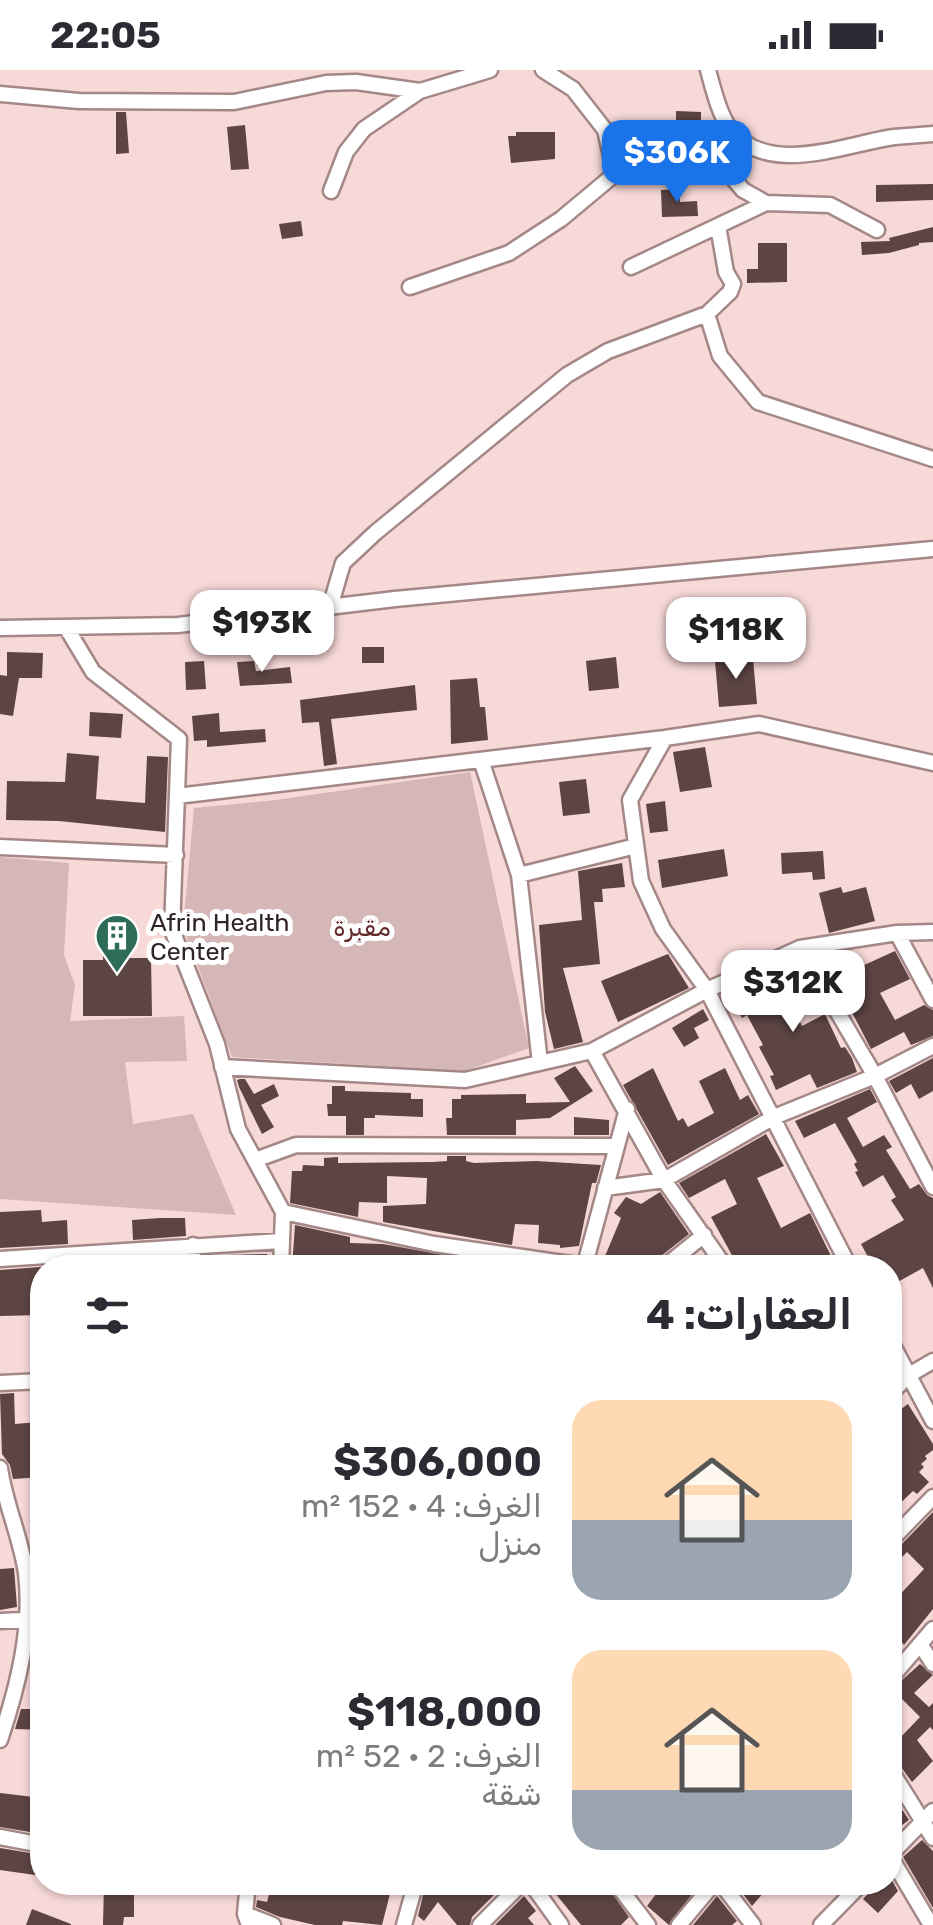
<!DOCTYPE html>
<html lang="ar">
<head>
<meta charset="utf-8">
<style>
	body { margin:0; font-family:Rubik,Cairo,sans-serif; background:#f7f7f7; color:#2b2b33; direction:rtl; height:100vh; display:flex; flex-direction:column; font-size:38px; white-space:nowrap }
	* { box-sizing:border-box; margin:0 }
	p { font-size:32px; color:#7c7c81 }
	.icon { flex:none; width:55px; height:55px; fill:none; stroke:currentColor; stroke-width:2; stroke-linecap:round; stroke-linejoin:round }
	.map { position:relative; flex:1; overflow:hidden; direction:ltr }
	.panel { position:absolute; left:30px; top:1185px; width:872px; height:640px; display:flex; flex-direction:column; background:#fff; border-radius:40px; box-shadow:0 2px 8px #0004; direction:rtl }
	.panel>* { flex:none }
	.price { position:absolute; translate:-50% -85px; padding:0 22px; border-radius:20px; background:#fff; color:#222; font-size:32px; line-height:65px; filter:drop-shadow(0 2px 5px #0008) }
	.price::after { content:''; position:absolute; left:50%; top:60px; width:30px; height:22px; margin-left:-15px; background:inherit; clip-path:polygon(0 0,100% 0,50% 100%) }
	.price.on { background:#1a73e8; color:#fff }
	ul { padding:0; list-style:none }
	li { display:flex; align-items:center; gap:30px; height:250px; padding:0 50px }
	li span { display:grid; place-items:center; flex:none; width:280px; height:200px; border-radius:30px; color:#555 }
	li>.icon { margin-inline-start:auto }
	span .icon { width:120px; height:120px; fill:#fffc; stroke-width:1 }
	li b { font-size:42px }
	h2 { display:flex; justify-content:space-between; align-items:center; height:120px; padding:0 50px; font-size:42px }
	.status { display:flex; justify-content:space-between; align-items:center; height:70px; padding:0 50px; background:#fff; direction:ltr }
	.status svg { height:28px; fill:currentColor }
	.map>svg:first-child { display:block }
</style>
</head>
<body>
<div class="status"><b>22:05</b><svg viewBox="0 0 49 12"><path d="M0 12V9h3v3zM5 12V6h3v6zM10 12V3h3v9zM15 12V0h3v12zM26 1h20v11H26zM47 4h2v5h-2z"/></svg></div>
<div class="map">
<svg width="933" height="1855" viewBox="0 0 933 1855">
	<rect width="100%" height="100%" fill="#f7d9d8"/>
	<path fill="#d4b7b6" d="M470 702 529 978 465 1001 232 987 183 858 194 738 276 730Z
		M0 787 69 793 64 885 75 915 70 951 184 946 187 991 125 992 133 1054 193 1044 236 1145 0 1129Z"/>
	<path fill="#5d4544" d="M676 41 701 42V56H676Z
		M116 42H126L129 83 116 84Z
		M245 55 249 99 231 100 227 57Z
		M516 62H555V89L511 93 508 66H516Z
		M933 114V130L876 132V115Z
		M679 119 680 132 697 131 698 146 662 147 661 120Z
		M301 151 303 166 282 169 279 154Z
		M933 157V172L919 173V175L889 183 862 185 861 172 890 171 889 168Z
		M758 173H787V212L747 213V199H758Z
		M362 577H384V593H362Z
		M7 582 43 583 42 608H19L13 646 0 644V605L7 606Z
		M616 587 619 618 589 621 586 591Z
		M753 588 757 634 719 637 715 591Z
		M204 591 206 619 186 620 185 592Z
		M254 591 256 601 290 597 292 613 240 616 237 592Z
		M477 608 480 637H485L488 670 451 674 450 610Z
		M415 615 417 640 331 649 337 694 324 696 319 652 302 653 300 630Z
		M90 642 123 644 121 668 89 666Z
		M219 643 220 662 265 659 266 672 207 677V670L194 671 192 646Z
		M705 677 712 717 680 722 673 682Z
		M67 683 99 686 96 729 145 733 147 686 168 687 165 762 59 751 6 750 7 711 65 712Z
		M586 709 590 743 563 746 559 712Z
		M665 731 668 761 650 763 646 734Z
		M724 779 728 806 662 818 658 790Z
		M823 781 825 809 813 810 812 802 782 804 781 783Z
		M622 793 625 817 602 819 603 832H594L600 894 563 898 583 972 554 979 545 942 539 855 582 850 578 801Z
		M841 817 843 823 866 817 875 851 829 863 819 823Z
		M103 878H123V888H151L152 946H83V890H103Z
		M895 881 910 909 880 923 895 950 924 935 933 940V966L911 975 904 962 871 979 831 902 859 890 862 896Z
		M668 884 689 918 618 952 601 911Z
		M796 892 805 908 784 919 802 956 825 944 841 978 845 977 852 988 857 1002 817 1018 810 1004 776 1020 770 1006 774 1005 759 977 763 975 747 945 742 948 732 930 765 913 763 909Z
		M703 939 709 950 694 958 699 968 684 977 672 958Z
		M933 988V1021L919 1029 911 1014 896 1023 889 1011Z
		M575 996 593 1021 550 1048 516 1050V1065H447L446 1048H452V1029H461V1025L526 1024V1033L570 1032 554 1008Z
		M653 998 678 1051 683 1048 688 1057 714 1043 699 1011 725 998 740 1030 748 1025 759 1044 668 1095 623 1015Z
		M240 1009H245L254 1024 274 1014 279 1026 261 1035 274 1057 262 1064 239 1017 237 1010Z
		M332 1016H345V1021L411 1023V1029H423V1047L375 1045V1048H364V1065H346V1046H328L327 1034H332Z
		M870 1019 877 1032 847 1048 863 1077 884 1065 892 1077 886 1080 910 1119 919 1114 927 1125 933 1128V1218L923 1198 894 1214 890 1198H874L861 1174 904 1150 891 1130 896 1127 883 1105 863 1117 855 1102 858 1101 854 1094 857 1092 835 1053 804 1068 795 1051Z
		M574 1047 609 1050V1065H574Z
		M766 1064 784 1096 757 1108 781 1158 810 1143 832 1188 815 1198H739L711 1147 737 1134 725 1109 689 1128 679 1113Z
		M447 1086H466V1091L474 1093 536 1091 601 1095 596 1113H592L579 1176 560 1178V1175L538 1173 539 1155 515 1154 512 1175 383 1152V1136L426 1134 427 1108 387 1106V1133L359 1132 358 1147 290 1133 292 1101H302L303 1095 324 1096V1088L338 1087V1093L433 1092 447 1091Z
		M660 1122 689 1164 656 1190 653 1198H600L621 1148 614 1143 626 1127 641 1134Z
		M41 1140 42 1152 67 1150 68 1174 0 1178V1142Z
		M160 1148H185L186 1166 133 1170 132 1150Z
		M295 1155 350 1167V1173L383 1174 494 1194V1198L388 1197V1194L358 1192V1198H292Z
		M267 1184V1198H226V1185Z
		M67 1195 42 1198V1245L0 1246V1200Z
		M14 1323 15 1354 38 1352 42 1407 13 1409 10 1395 2 1384 0 1324Z
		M908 1334 933 1374V1380L925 1386 927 1389 921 1394 924 1397 919 1402 929 1412 917 1424 913 1421 890 1443V1399L896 1393 890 1388V1347Z
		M933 1442V1539L904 1575 890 1557V1535L924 1499 907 1482 890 1499V1481L898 1478Z
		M14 1498 17 1537 0 1540V1499Z
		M920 1594 933 1605 914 1623 929 1637 933 1633V1660L930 1657 917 1670 933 1691 912 1712 898 1693 890 1688V1657L899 1669 920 1647 892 1619Z
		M21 1639H42V1660L15 1659Z
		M890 1721 909 1750 890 1764Z
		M0 1723 42 1728V1764L0 1757Z
		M922 1770 933 1781V1838L903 1787Z
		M0 1778 42 1785V1806L0 1800Z
		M890 1807 898 1821 878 1843 863 1829 879 1812H890Z
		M104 1812H128L127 1823H134V1847H124L123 1855H103Z
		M288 1812H315L353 1821 354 1815 359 1817 360 1812 392 1816 382 1855 343 1851 342 1855H315L280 1847 256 1837 257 1830 267 1832 270 1821 285 1824Z
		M426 1812H507L472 1847 470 1855H457L438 1832 424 1851 418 1846Z
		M546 1812H604L629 1847 621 1855H581Z
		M665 1812H701L669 1855 647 1836Z
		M734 1812H773L752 1836Z
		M524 1826 536 1841 528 1848 534 1855H495Z
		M717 1826 737 1851 732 1855H693Z
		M32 1839 71 1854V1855H26Z"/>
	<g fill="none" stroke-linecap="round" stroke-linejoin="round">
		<defs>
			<path id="minor" d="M543 0 573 19 605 60 721 94 743 120 766 133 830 135 877 160
				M708 0C713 18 719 44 730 59 768 108 845 74 894 67 907 66 920 65 933 64
				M0 24 79 31 234 32 326 13 356 12 420 21 490 0
				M331 121 346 82 364 59 420 21
				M718 156 726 202 733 214 730 222 707 244 720 286 758 332 933 389
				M631 197 766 133
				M410 217 509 183 561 149 615 104 605 60
				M330 537 343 493 375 463 567 305 608 281 707 244
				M66 557 93 602 179 669 172 860 217 974 238 1059 283 1142 281 1198
				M0 558 178 555 395 529 933 479
				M665 668 630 730 641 811 663 859 707 920 850 1198
				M481 690 519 805 540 993
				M177 726 665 668 759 654 933 693
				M0 777 176 785
				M519 805 636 776
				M897 863 933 930
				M800 878 875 1006 933 1117
				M592 981 664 1110 726 1198
				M222 997 465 1010 592 981 707 920 800 878 897 863 933 862
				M255 1090 296 1075 617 1076
				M605 1118 664 1110 774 1047 875 1006 933 976
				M283 1142 434 1174 584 1196
				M193 1175V1198
				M0 1189 281 1171
				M584 1198 627 1039
				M663 1198 704 1165
				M890 1270 933 1351
				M0 1313 42 1311
				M890 1324 909 1305 933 1291
				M0 1398C5 1434 21 1468 26 1503 33 1558 17 1619 0 1670
				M890 1471 933 1427
				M0 1551 42 1549
				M920 1574 933 1594
				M890 1609 933 1559
				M890 1699 933 1768
				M0 1767 42 1775
				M890 1785 933 1741
				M890 1786 931 1855
				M248 1812 245 1844 249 1855
				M530 1812 561 1855
				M615 1812 648 1855
				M720 1812 753 1855
				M245 1844 273 1855
				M404 1855 416 1812
				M480 1855 523 1812
				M679 1855 715 1812
				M821 1855 863 1812"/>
		</defs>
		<use href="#minor" stroke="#a38887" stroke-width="19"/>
		<use href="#minor" stroke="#fff" stroke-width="14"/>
	</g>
	<defs>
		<symbol id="building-pin" viewBox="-11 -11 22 30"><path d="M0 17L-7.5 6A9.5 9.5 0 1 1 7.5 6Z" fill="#2e6c59" stroke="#fff"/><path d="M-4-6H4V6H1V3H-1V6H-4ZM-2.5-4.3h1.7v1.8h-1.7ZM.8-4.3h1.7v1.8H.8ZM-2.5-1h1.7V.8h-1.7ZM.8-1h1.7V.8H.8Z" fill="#fff"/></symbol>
	</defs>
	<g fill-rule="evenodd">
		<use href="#building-pin" x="92" y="841" width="50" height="68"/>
	</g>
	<g text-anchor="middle" stroke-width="10" stroke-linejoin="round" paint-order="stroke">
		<g font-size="25" fill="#302525" stroke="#fff" text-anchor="start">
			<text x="150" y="861">Afrin Health<tspan x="150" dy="29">Center</tspan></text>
		</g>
		<g font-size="25" fill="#642b2c" stroke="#fff">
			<text x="362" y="866">مقبرة</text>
		</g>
	</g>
</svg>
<b class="price on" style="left:677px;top:135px">$306K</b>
<b class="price" style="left:262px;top:605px">$193K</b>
<b class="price" style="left:736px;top:612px">$118K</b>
<b class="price" style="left:793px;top:965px">$312K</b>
<section class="panel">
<h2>العقارات: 4<svg class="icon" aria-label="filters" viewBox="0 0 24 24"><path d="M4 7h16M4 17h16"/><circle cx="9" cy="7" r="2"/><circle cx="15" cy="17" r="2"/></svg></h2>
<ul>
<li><span style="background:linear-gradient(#ffd9b3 60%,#9aa5b1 0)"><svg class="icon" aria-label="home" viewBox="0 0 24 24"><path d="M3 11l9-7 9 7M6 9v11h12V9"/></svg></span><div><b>$306,000</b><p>الغرف: 4 · 152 m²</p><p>منزل</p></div></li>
<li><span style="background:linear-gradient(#ffd9b3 70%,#9aa5b1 0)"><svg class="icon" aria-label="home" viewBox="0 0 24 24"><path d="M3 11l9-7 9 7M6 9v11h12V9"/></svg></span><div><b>$118,000</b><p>الغرف: 2 · 52 m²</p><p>شقة</p></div></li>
</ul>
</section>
</div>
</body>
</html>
